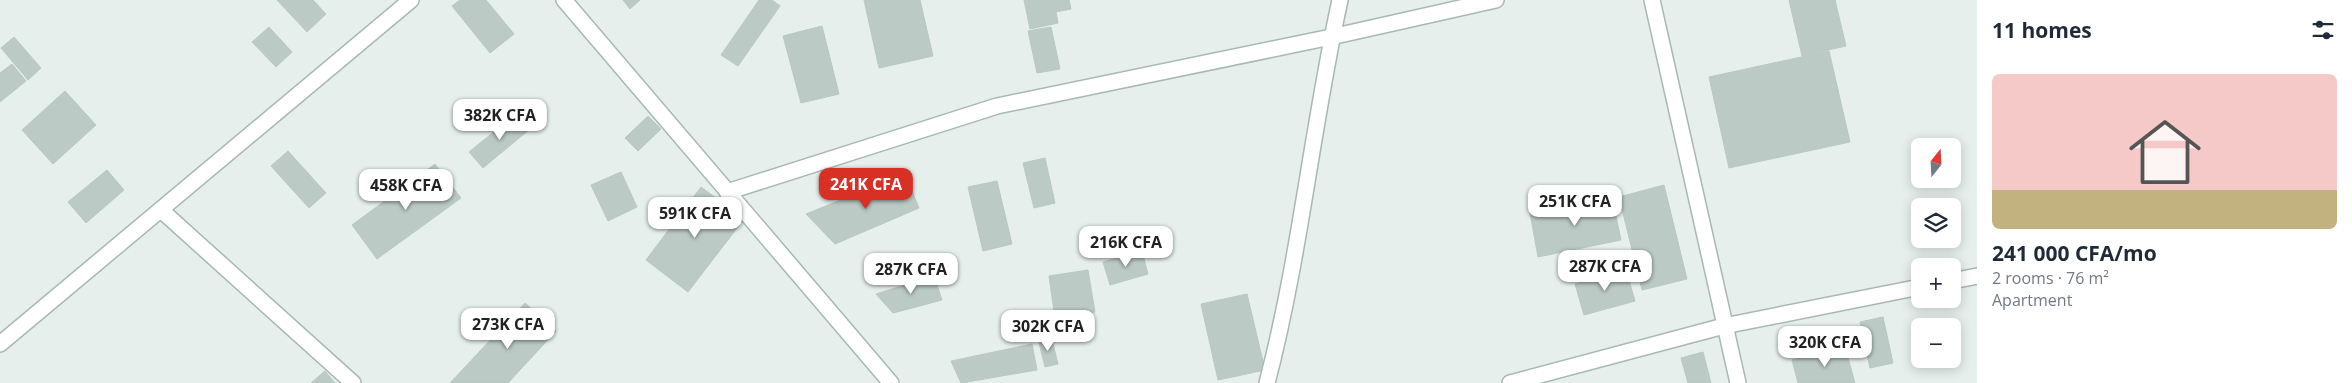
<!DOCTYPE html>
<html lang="en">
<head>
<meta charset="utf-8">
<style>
	body { margin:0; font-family:"Open Sans",sans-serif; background:#f2f2f3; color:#1f2937; height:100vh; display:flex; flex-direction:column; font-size:19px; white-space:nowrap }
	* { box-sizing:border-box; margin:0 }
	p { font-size:16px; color:#747a83 }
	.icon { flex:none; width:28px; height:28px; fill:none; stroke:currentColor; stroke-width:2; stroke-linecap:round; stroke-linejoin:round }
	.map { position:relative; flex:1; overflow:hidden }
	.side { display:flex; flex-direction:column; background:#fff; width:375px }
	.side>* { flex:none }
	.needle { width:32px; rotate:18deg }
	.fabs { position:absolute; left:1911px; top:138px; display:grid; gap:10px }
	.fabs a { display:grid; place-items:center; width:50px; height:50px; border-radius:8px; background:#fff; box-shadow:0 2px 12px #0003; font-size:25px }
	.price { position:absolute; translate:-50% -42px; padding:0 11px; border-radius:10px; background:#fff; color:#222; font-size:16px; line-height:32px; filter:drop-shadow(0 1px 2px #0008) }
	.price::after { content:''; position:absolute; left:50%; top:30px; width:15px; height:11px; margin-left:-8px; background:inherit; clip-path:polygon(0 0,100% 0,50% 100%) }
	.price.on { background:#d93025; color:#fff }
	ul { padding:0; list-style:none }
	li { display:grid; align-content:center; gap:10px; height:265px; padding:0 15px }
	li+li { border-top:1px solid #e0e1e3 }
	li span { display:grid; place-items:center; height:155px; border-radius:8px; color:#555 }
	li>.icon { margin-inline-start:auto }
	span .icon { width:90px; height:90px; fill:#fffc; stroke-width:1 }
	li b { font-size:21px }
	h2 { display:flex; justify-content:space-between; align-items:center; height:60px; padding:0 15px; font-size:21px }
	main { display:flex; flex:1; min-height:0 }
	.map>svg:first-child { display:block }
</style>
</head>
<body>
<main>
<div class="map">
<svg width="1977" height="383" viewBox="0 0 1977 383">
	<rect width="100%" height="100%" fill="#e6efeb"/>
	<path fill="#bbcac4" stroke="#b8c9c2" d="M277 0H313L326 14 307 32Z
		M460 0H486L514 34 490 53 452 6Z
		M623 0H640L630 9Z
		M759 0H772L780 6 738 66 721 55Z
		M864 0H920L933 56 879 68Z
		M1024 0H1069L1071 9 1056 12 1058 23 1030 29Z
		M1789 0H1835L1846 46 1802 56Z
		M822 26 839 94 801 103 783 36Z
		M269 27 292 52 276 67 252 42Z
		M1051 27 1060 69 1037 73 1028 31Z
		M14 37 41 68 28 80 1 48Z
		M1829 51 1850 142 1729 168 1709 77Z
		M12 64 26 81 0 102V73Z
		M65 91 96 125 53 164 22 130Z
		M517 113 530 129 483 168 469 152Z
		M648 116 661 129 638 151 625 138Z
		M288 151 326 193 309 208 271 166Z
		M1045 158 1055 203 1034 208 1023 163Z
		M435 164 461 198 377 259 352 225Z
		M107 170 124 190 86 223 68 202Z
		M621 172 637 207 608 221 591 185Z
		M905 174 919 208 835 244 806 214Z
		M997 181 1012 244 983 251 968 187Z
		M1664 185 1687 279 1642 290 1619 197Z
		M701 187 744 219 688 292 646 260Z
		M1612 197 1621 240 1538 257 1530 213Z
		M1142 251 1148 274 1110 285 1103 262Z
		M1088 270 1095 312 1055 318 1049 276Z
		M1626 270 1635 301 1584 315 1575 284Z
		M934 276 942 300 893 313 876 294Z
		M1247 294 1265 370 1218 380 1201 304Z
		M525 303 556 331 508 383H450Z
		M1883 317 1893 363 1870 368 1860 322Z
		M1051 336 1058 364 1045 367 1038 339Z
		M1032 344 1037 370 961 383 951 361Z
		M1845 347 1855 383H1798L1792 360Z
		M1703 352 1711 383H1688L1681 358Z
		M325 371 335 383H311Z"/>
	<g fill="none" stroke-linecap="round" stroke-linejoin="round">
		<defs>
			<path id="minor" d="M564 0 891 383
				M1652 0 1738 383
				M727 192 997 106 1331 37 1496 0
				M161 210 353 383
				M1952 281 1977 276
				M0 344 411 0
				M1267 383C1300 257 1312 127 1340 0
				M1510 383 1724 326 1920 287"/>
		</defs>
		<use href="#minor" stroke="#a8b8b2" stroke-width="18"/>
		<use href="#minor" stroke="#fff" stroke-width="15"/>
	</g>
</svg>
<div class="fabs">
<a><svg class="needle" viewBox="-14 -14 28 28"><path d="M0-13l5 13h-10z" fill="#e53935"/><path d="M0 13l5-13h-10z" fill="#747a83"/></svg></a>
<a><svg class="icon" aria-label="layers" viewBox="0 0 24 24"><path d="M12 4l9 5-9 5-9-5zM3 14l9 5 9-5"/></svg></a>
<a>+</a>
<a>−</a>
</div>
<b class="price" style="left:500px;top:141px">382K CFA</b>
<b class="price on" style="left:866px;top:210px">241K CFA</b>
<b class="price" style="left:406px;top:211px">458K CFA</b>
<b class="price" style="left:1575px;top:227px">251K CFA</b>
<b class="price" style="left:695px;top:239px">591K CFA</b>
<b class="price" style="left:1126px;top:268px">216K CFA</b>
<b class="price" style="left:1605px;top:292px">287K CFA</b>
<b class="price" style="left:911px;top:295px">287K CFA</b>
<b class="price" style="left:508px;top:350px">273K CFA</b>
<b class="price" style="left:1048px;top:352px">302K CFA</b>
<b class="price" style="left:1825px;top:368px">320K CFA</b>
</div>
<section class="side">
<h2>11 homes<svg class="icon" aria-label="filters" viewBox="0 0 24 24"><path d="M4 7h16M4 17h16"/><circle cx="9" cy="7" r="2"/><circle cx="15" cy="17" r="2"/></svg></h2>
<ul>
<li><span style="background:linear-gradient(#f6c9c9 75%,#c2b280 0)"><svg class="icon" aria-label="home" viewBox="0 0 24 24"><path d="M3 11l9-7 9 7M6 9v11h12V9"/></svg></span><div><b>241 000 CFA/mo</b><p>2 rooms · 76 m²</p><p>Apartment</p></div></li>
</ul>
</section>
</main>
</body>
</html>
